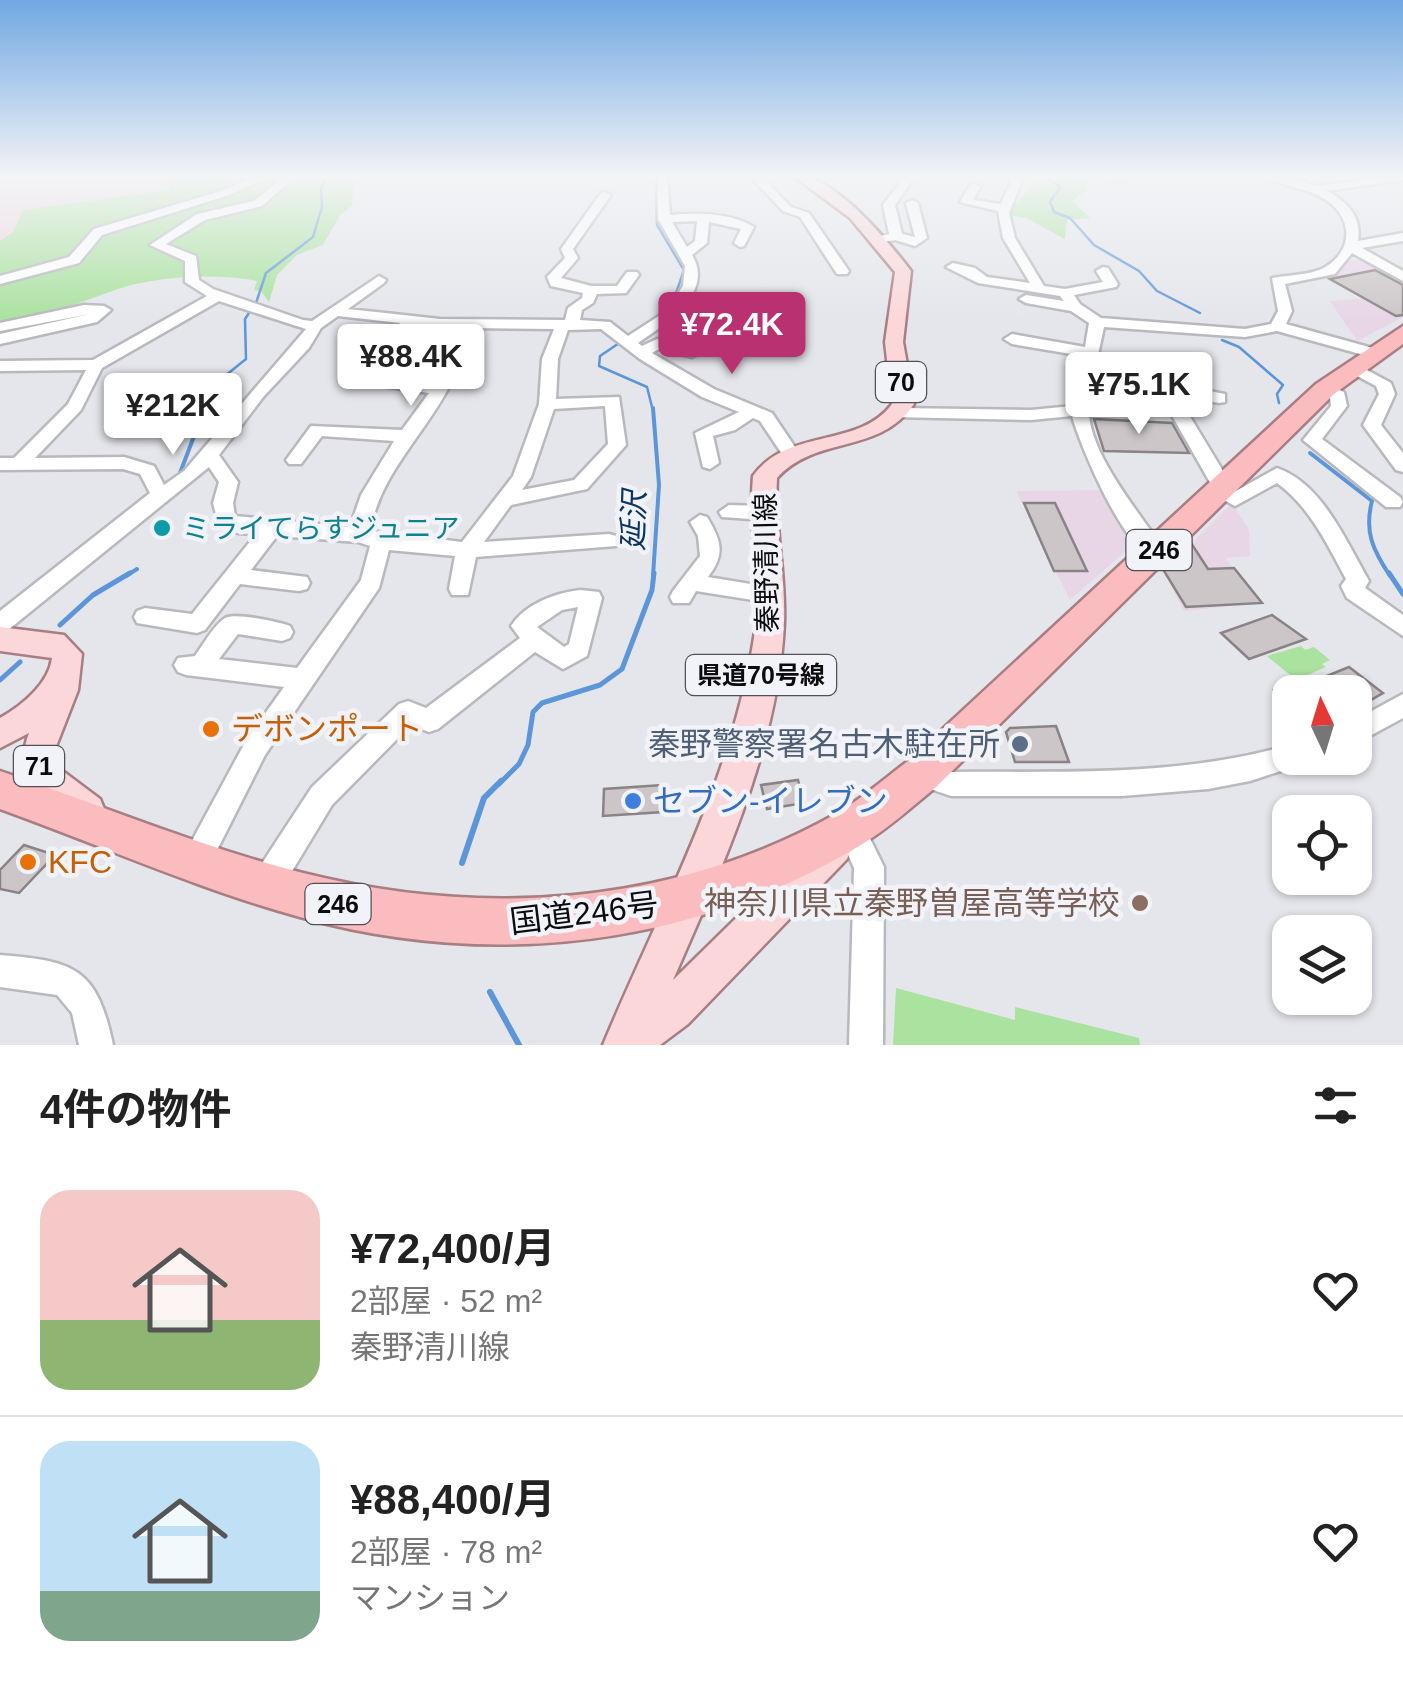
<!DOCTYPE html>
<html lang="ja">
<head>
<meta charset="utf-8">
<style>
	body { margin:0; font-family:Arial,"Noto Sans JP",sans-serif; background:#f6f6f6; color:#222; height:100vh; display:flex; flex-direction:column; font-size:38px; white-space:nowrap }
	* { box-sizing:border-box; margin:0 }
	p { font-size:32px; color:#767676 }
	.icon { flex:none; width:55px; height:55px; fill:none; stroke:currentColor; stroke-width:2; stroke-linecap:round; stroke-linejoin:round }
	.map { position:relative; height:1045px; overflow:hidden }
	.side { display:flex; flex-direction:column; background:#fff; flex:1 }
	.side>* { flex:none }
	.needle { width:65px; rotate:356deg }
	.buttons { position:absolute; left:1272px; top:675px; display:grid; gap:20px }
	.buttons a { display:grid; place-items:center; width:100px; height:100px; border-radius:20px; background:#fff; box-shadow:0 2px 8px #0004; font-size:50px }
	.price { position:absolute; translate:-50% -85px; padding:0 22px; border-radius:10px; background:#fff; color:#222; font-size:32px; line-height:65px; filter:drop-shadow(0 2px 5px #0008) }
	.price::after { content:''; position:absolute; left:50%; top:60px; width:30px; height:22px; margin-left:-15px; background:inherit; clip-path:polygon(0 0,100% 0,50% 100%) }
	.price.on { background:#b93170; color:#fff }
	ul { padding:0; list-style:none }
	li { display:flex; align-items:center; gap:30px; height:250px; padding:0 40px }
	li+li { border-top:2px solid #e0e0e0 }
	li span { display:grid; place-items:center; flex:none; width:280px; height:200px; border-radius:30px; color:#555 }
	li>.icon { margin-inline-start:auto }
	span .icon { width:120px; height:120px; fill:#fffc; stroke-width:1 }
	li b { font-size:42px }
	h2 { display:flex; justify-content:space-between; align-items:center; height:120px; padding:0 40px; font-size:42px }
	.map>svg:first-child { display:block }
</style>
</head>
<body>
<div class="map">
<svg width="1403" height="1045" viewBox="0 0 1403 1045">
	<rect width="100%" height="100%" fill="#e5e6eb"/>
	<path fill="#e8d6e7" d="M1367 259 1403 279V317L1357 341 1330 301 1364 298 1322 275 1344 261Z
		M1108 490 1136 542 1070 600 1016 491Z
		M1232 503 1249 530 1250 556 1225 558 1262 603 1184 611 1164 571Z"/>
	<path fill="#efd5dc" d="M0 175H174L163 192 0 242Z"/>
	<path fill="#aae29f" d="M155 175H263L231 181 238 185 234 191 288 175H361L353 187 352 206 340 215 323 245 297 255 277 275 269 302 261 291 254 290 257 281C216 273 158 276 118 289 77 303 46 318 0 323V241L14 231 23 210 169 190V177Z
		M1069 175H1138L1123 186 1089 179 1085 191 1072 201 1090 218 1067 220 1065 239 1026 218 1007 215 1006 208 1014 206 1034 183Z
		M1301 646 1305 650 1314 647 1330 660 1322 664 1326 667 1296 680 1267 656Z
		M896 988 1015 1020V1007L1139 1038 1140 1045H893Z"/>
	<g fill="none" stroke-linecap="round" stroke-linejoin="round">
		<path stroke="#5c96d8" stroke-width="2.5" d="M656 175 657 225 684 270 674 299
			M1043 175 1060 187 1050 202 1054 212 1070 218 1094 245 1139 271 1157 291 1200 313
			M256 303 266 273 313 237 322 207 321 188 329 175
			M637 331 600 356 599 366 647 387 653 411
			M1222 340 1239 347 1283 385 1277 394 1279 403
			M214 411 223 400 209 394 210 388 246 359 245 319 249 313"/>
		<path stroke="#5c96d8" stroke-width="4" d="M653 408 659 485 653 576
			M1310 453 1372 501C1364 532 1373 550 1390 576
			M180 473 196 431 216 408
			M126 576 137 569"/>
		<path stroke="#5c96d8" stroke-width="5" d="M1389 573 1403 594
			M60 625 93 595 130 573
			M0 680 20 662
			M499 784 519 764 528 745 533 712 542 703 600 685 622 669 652 590 654 573"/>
		<path stroke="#5c96d8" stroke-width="6" d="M462 863 484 798 501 781
			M490 992 519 1045"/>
	</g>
	<path fill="#ccc6c8" stroke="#898385" stroke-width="2.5" d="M1375 270 1403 285V315L1396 316 1330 279Z
		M1094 419 1172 423 1189 453 1104 451Z
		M1024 503H1055L1087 571H1054Z
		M1191 543 1208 569 1234 568 1262 603 1186 607 1164 571Z
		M1272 615 1306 639 1249 659 1221 633Z
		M1349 667 1383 693 1355 709V692H1290V703L1274 690 1290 682V691Z
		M1056 726 1069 762H1015L1006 732 1010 728Z
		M798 780 804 803 767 809 761 785Z
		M662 785 663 812 603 816 604 789Z
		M24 845 55 855 19 893 0 889V870Z"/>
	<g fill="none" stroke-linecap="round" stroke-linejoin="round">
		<defs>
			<path id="minor" d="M260 175H273L229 195 102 235 79 263 0 284V276L69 257 94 229 221 191Z
				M286 175H297L262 206 205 220 166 244 196 256 199 280 213 289 303 320 312 321 379 276 386 280 384 283 348 309 440 319 565 320 568 308 582 298 583 293 551 286 547 277 565 258 561 249 601 193 605 192 611 195 573 249 578 258 561 278 591 286H617L627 272H637L639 275 626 293 597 294 593 303 582 310 580 320 610 322 628 336 665 312 683 286 685 266 658 219 657 175H667L670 215C698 213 729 212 754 227L744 246 740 247 734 243 741 229 709 222 707 243 692 255C715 293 665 324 638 343L642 346 657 339 690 347 704 340H714V346L692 357 659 349 652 353 714 389 772 413 799 453 796 457H784L760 421 753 418 735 430 713 436 719 463 710 469 703 467 695 433 739 412 702 397 640 359 601 329 568 330 558 359 556 399 619 397 626 445 587 489 511 505 484 542 609 534 616 536 619 541 616 546 476 557 468 595H452L449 589 455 556 389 550 379 588 265 755 207 870 197 874 187 870 182 860 187 850 247 739 284 687 186 675 178 672 174 665 178 658 195 656C203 645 214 625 225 618 235 612 279 622 290 626L293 632 290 638 282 641 238 634 219 659 297 668 361 580 370 546 358 542 277 536 251 570 307 577 310 583 307 589 299 591 240 584 205 630 197 633 137 623 134 617 137 611 145 608 192 614 256 534 238 533 219 525 213 503 219 482 209 467 8 630 0 633V611L150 493 140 474 123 469 0 470V458H14L68 404 86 370 0 371V361L93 360 207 296 185 282V261L150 245 197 214 254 201ZM697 221 695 241 687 247 672 222ZM219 301 306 329 184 471 164 485 154 466 124 457 35 458 81 410 102 368ZM338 316 400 323 380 346 388 351 393 349 415 325 451 328 435 383 382 380V386L429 393 402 430 311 426 286 460 289 464H301L322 436 394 441 361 495 350 527 235 516 233 503 238 482 219 455 264 396 309 348 321 328ZM466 328 554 329 542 359 539 404 513 476 462 542 370 531C381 471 427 433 452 381 460 364 458 345 466 328ZM605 406 608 444 574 480 522 490 531 477 554 409Z
				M749 175H760L791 207 809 213 849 271 847 274H837L800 217 783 211Z
				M906 175H916L895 205 902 234 915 237 906 203 912 200 918 203 927 238 915 246 895 240 876 243V237L889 234 883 205Z
				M1004 175H1015L1022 181 1009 213 1015 238 1044 286 1065 289 1103 282 1096 271 1103 267 1108 268 1118 284 1116 287 1074 295 1080 304 1101 318 1245 329 1271 324 1278 311 1272 278C1288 275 1314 275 1327 266 1357 246 1350 212 1321 197 1303 187 1277 185 1262 175H1277L1316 186 1403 175V180L1327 191C1347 202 1362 216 1358 241L1403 233V241L1362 248 1403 271V281L1352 253 1335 274 1285 284 1292 311 1286 324 1376 349V355L1371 357 1277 331 1245 337 1104 327 1095 369 1225 394V402L1219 403 1177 395 1232 486 1229 489 1234 492 1277 468C1322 483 1347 543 1369 581L1365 588 1403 615V636L1347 598 1341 586 1346 579C1327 544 1310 507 1277 483L1235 506 1207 491 1212 486 1158 391 1094 379C1092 389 1089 400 1089 410 1088 454 1144 518 1166 553L1156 560C1124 550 1081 448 1072 416L1031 420 893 417V409L899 408 1031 410 1072 406 1083 356 1012 344 1004 339 1012 334 1085 347 1089 323 1071 311 1026 303 1019 299 1026 295 1064 301 1060 296 978 283 946 267 953 263 975 268 987 277 1030 283 1003 238 998 211 960 202 970 185 974 184 980 187 973 200 1001 204 1011 182Z
				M84 305 104 306 111 310 97 322 0 344V334L90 314 0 331V323Z
				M1352 362 1391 383 1395 394 1381 425 1403 453V472L1396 470 1363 425 1379 394 1376 386 1346 370 1344 367Z
				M1325 384 1344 392 1347 406 1322 439 1400 497 1403 502 1400 507H1386L1303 440 1331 406 1330 398 1317 389Z
				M729 505 765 506 775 513 765 520 722 517 719 512Z
				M700 515 707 517C721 540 726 554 708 577L780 589 783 595 780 601 772 603 696 591 689 603H673L670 597 673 591 700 556 698 536 690 522Z
				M580 590 599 592 602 598 587 656 563 669 535 652 438 729 429 732 411 725 332 805 277 896 266 900 255 896 251 885 255 874 312 787 399 704 408 701 426 708 520 638 511 626C525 604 555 593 580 590ZM578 607 569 644 564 647 537 627 562 610Z
				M1403 694V718L1355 744V720Z
				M1290 745V758H1303L1299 765 1250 781 1208 789 1122 796H951L913 783 909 774 913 765 922 762 951 772C1066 771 1178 777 1290 745Z
				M850 814 860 818 884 867 883 1045H849L854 868 836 828 840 818Z
				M0 955C75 961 97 968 113 1045H79L72 1013 57 995 0 987Z"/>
			<path id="major" d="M792 175C832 172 888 241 911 271L903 342 914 404C878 456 817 434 777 478 774 526 786 574 784 623 779 746 721 869 673 980L821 835 834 829 847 835 852 847 847 859 688 1024 660 1045H603C658 913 729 787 753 644 763 589 748 532 753 476 788 427 859 449 892 404L885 342 895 272 850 218Z
				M0 627 64 635 82 654 78 690 55 749 56 766 100 799 105 811 100 823 88 827C48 812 11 778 29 733L0 748V718C23 705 49 683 52 658L0 651Z"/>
			<path id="highway" d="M1403 326V344L1334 394 936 787C913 806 890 827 864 843 694 947 491 970 300 917 198 889 100 845 0 809V771C101 805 200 847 303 873 482 918 671 906 834 815 860 800 884 779 908 761L1316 384Z"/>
		</defs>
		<use href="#minor" stroke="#b8b9be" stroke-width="5"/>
		<use href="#major" stroke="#a77e81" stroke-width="5"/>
		<use href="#highway" stroke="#a77e81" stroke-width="5"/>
		<use href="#minor" fill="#fff" fill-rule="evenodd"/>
		<use href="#major" fill="#fcd7d9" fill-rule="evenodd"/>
		<use href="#highway" fill="#fabcbf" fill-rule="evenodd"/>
	</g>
	<linearGradient id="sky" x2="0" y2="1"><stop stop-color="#70a8e2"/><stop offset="0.55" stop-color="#f3f4f6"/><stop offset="1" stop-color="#f3f4f6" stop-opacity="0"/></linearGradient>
	<rect width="1403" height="321" fill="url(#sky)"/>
	<circle fill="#0f9aa8" stroke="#f2f3f9" stroke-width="4" cx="162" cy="528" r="10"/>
	<g fill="#e8710a" stroke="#f2f3f9" stroke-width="4">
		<circle cx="211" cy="729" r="10"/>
		<circle cx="28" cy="862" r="10"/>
	</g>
	<circle fill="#5c6f8a" stroke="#f2f3f9" stroke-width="4" cx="1020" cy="744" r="10"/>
	<circle fill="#3f7fe0" stroke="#f2f3f9" stroke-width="4" cx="633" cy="801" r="10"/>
	<circle fill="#8d6e63" stroke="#f2f3f9" stroke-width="4" cx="1140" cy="903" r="10"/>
	<g text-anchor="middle" stroke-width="9" stroke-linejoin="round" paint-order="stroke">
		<g fill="#f2f3f9" stroke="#515154" stroke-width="2.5">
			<rect x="876" y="362" width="50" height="40" rx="8"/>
			<rect x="1126.5" y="530" width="65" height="40" rx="8"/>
			<rect x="686" y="655" width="150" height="40" rx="8"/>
			<rect x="14" y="746" width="50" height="40" rx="8"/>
			<rect x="305.5" y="884" width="65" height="40" rx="8"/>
		</g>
		<g font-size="25" font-weight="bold" fill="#0c0c0e">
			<text x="901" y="391">70</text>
			<text x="1159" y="559">246</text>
			<text x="761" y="684">県道70号線</text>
			<text x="39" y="775">71</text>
			<text x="338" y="913">246</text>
		</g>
		<g font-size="28" fill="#0d838f" stroke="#f2f3f9" text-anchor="start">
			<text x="182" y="538">ミライてらすジュニア</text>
		</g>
		<g font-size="28" fill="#0c0c0e" stroke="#f2f3f9">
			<text transform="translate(766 563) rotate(-91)" y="10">秦野清川線</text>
		</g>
		<g font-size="30" font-style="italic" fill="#0b3560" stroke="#f2f3f9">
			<text transform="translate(634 521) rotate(-88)" y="10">延沢</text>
		</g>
		<g font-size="32" fill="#c56008" stroke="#f2f3f9" text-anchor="start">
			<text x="231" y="740">デボンポート</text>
			<text x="48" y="873">KFC</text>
		</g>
		<g font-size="32" fill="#4e5e75" stroke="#f2f3f9" text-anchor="end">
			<text x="1000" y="755">秦野警察署名古木駐在所</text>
		</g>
		<g font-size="32" fill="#366cbe" stroke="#f2f3f9" text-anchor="start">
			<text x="653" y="812">セブン-イレブン</text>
		</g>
		<g font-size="32" fill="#785e54" stroke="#f2f3f9" text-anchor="end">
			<text x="1120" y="914">神奈川県立秦野曽屋高等学校</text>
		</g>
		<g font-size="32" fill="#0c0c0e" stroke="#f2f3f9">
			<text transform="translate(584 913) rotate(-7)" y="11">国道246号</text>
		</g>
	</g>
</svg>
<div class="buttons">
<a><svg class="needle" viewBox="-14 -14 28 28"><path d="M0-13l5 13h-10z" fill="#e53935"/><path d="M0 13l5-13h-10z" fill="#767676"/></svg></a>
<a><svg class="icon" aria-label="locate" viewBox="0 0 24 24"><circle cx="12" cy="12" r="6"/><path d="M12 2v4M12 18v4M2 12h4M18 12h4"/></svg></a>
<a><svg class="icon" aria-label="layers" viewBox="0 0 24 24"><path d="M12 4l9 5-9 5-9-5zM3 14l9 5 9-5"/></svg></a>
</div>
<b class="price on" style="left:732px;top:377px">¥72.4K</b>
<b class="price" style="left:411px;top:409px">¥88.4K</b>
<b class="price" style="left:1139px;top:437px">¥75.1K</b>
<b class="price" style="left:173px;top:458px">¥212K</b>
</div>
<section class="side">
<h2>4件の物件<svg class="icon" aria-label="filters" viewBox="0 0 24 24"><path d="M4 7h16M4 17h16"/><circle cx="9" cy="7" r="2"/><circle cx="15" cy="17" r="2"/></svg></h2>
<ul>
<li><span style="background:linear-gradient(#f6c9c9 65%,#8fb573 0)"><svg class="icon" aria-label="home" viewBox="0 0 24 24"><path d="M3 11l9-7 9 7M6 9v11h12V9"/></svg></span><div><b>¥72,400/月</b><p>2部屋 · 52 m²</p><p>秦野清川線</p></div><svg class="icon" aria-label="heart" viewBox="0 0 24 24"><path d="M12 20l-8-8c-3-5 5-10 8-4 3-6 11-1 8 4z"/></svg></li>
<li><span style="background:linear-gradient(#bfe0f5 75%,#7fa58c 0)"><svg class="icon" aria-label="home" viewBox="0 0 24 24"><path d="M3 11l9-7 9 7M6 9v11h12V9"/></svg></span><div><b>¥88,400/月</b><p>2部屋 · 78 m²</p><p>マンション</p></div><svg class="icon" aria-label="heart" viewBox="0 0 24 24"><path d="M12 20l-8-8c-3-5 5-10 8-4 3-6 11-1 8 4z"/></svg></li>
</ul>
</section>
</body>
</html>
